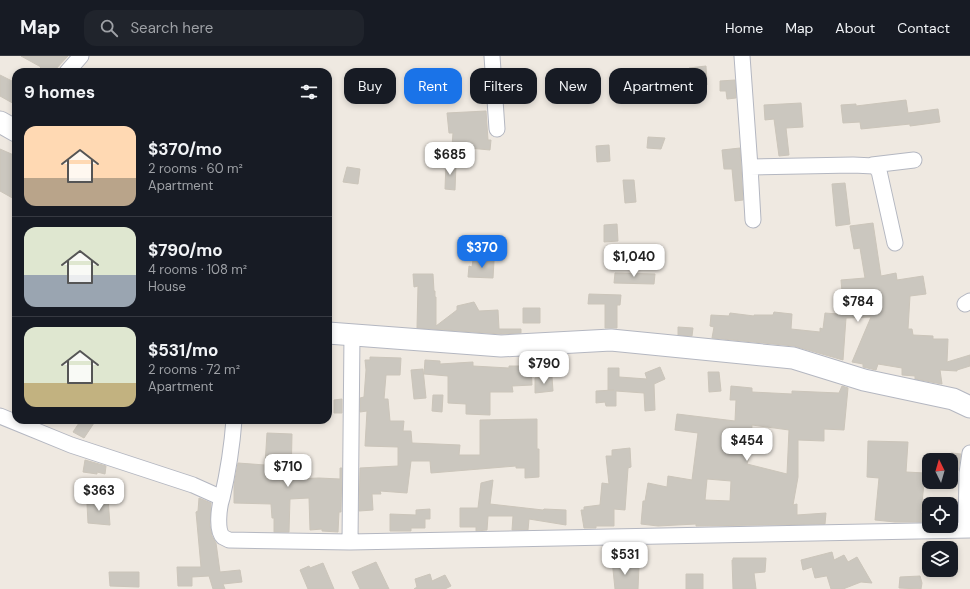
<!DOCTYPE html>
<html lang="en">
<head>
<meta charset="utf-8">
<style>
	body { margin:0; font-family:"DM Sans",sans-serif; background:#20242c; color:#f1f3f6; height:100vh; display:flex; flex-direction:column; font-size:15px; white-space:nowrap }
	* { box-sizing:border-box; margin:0 }
	p { font-size:13px; color:#9ea1a6 }
	.icon { flex:none; width:22px; height:22px; fill:none; stroke:currentColor; stroke-width:2; stroke-linecap:round; stroke-linejoin:round }
	.map { position:relative; flex:1; overflow:hidden }
	.drawer { position:absolute; left:12px; top:12px; width:320px; height:356px; display:flex; flex-direction:column; background:#171b24; border-radius:12px; box-shadow:0 2px 6px #0003 }
	.drawer>* { flex:none }
	.guide { position:absolute; left:344px; top:12px; width:380px; height:36px; display:flex; gap:8px }
	.needle { width:26px; rotate:355deg }
	.fabs { position:absolute; left:922px; top:397px; display:grid; gap:8px }
	.fabs a { display:grid; place-items:center; width:36px; height:36px; border-radius:8px; background:#171b24; box-shadow:0 2px 6px #0003; font-size:20px }
	.price { position:absolute; translate:-50% -34px; padding:0 9px; border-radius:8px; background:#fff; color:#222; font-size:13px; line-height:26px; filter:drop-shadow(0 1px 2px #0008) }
	.price::after { content:''; position:absolute; left:50%; top:24px; width:12px; height:9px; margin-left:-6px; background:inherit; clip-path:polygon(0 0,100% 0,50% 100%) }
	.price.active { background:#1a73e8; color:#fff }
	ul { padding:0; list-style:none }
	li { display:flex; align-items:center; gap:12px; height:100px; padding:0 12px }
	li+li { border-top:1px solid #363941 }
	li span { display:grid; place-items:center; flex:none; width:112px; height:80px; border-radius:12px; color:#555 }
	li>.icon { margin-inline-start:auto }
	span .icon { width:48px; height:48px; fill:#fffc; stroke-width:1 }
	li b { font-size:17px }
	h2 { display:flex; justify-content:space-between; align-items:center; height:48px; padding:0 12px; font-size:17px }
	.tag { padding:0 14px; border-radius:12px; background:#171b24; box-shadow:0 2px 6px #0003; font-size:14px; line-height:36px }
	.tag.active { background:#1a73e8; color:#fff }
	header { display:flex; align-items:center; gap:24px; box-sizing:border-box; height:56px; padding:0 20px; background:#171b24; border-bottom:1px solid #363941 }
	header strong { font-size:19px }
	nav { display:flex; gap:22px; margin-inline-start:auto; font-size:14px }
	.search { width:280px; height:36px; background:#20242c; display:flex; align-items:center; gap:10px; box-sizing:border-box; padding:0 14px; border-radius:12px; color:#9ea1a6; font-size:15px }
	.map>svg:first-child { display:block }
</style>
</head>
<body>
<header>
<strong>Map</strong>
<div class="search"><svg class="icon" aria-label="search" viewBox="0 0 24 24"><circle cx="10" cy="10" r="6"/><path d="M15 15l6 6"/></svg>Search here</div>
<nav><a>Home</a><a>Map</a><a>About</a><a>Contact</a></nav>
</header>
<div class="map">
<svg width="970" height="533" viewBox="0 0 970 533">
	<rect width="100%" height="100%" fill="#efe9e1"/>
	<path fill="#cbc7bf" stroke="#cbc5ba" fill-rule="evenodd" d="M21 0H68L53 16H36L41 11Z
		M706 10 707 29 690 32 688 18H690L689 12Z
		M0 19 16 27V49L0 40Z
		M735 24 736 42 727 43 726 35H720V25Z
		M351 28H364V44H351Z
		M530 30 531 46 517 47 516 32Z
		M906 44 908 57 938 53 940 66 910 70V68L861 73 860 66 843 67 841 49 856 48V50Z
		M801 47 803 71 786 72 789 99 779 100 774 63 765 64 764 49Z
		M486 55 488 84H491L490 94 469 92 468 105 451 103 453 77H449L447 57Z
		M648 81 665 82 661 93 647 92Z
		M609 89 610 105 597 106 596 90Z
		M740 92 743 144 735 145 732 113H724L722 94Z
		M0 93 16 100V144L0 135Z
		M446 107 456 108 455 134 445 133Z
		M347 111 360 113 358 128 343 126Z
		M623 124H634L636 146 625 147Z
		M845 127 850 168 836 170 832 128Z
		M873 167 881 220 896 217 897 224 923 220 926 238 910 240 908 273H912L913 279 933 280V283H948L947 306 970 299V310L957 314V315L940 314 942 328 915 323V320L902 319V312L878 308 876 314 863 311V308L852 306 871 261 846 262 843 304 794 290 712 282 714 271 710 270 711 259 729 260 730 257 754 260V259H773L774 256 792 258 791 273 820 276V272L823 273 825 257 838 258 837 248H843L841 224 865 222 860 192 854 193 850 170Z
		M617 168 618 185 604 186V169Z
		M473 204 494 205 493 222 468 221 469 210 472 211Z
		M615 217 655 218 654 228 614 227Z
		M413 218H433L434 235H435V241H436V270L457 254V250L474 246 479 255 498 254 499 273H521V277L501 278 417 272 418 230 414 231Z
		M589 238 621 239 620 249H617V272H605V248H588Z
		M523 252H540V267H523Z
		M678 271 693 272 692 280 678 279Z
		M370 301 401 302 400 319H386L384 343H388L390 365H404L403 375H411L412 387 460 389 459 399H480V364L537 363V393H539V421L525 422V412H516V410L431 417 430 405H411L407 437 380 435 381 438H372L373 454 359 455 360 412 398 410V391L365 390 367 355 360 356V342L364 341 366 314 365 304H370Z
		M425 304 440 305V308L473 306V310L509 312V310H531L532 329 512 330 513 336H490V359L466 358V348L448 347V320L424 318Z
		M660 311 665 323 654 328 655 354 645 355 644 337 616 335V350H606L605 346 596 347V335L614 334H608V312H619V321L647 323 645 317Z
		M423 313 426 342 414 343 411 314Z
		M708 316H719L721 335 709 336Z
		M552 321 553 335 535 337V322Z
		M731 330 752 332V336L792 338V335L839 337 842 330 848 332 844 374 824 373V385L798 384V421L793 449 797 448V459L826 457 825 468 696 470V468L658 470 641 468 643 445H645L648 427 667 431 668 420 692 424 698 377 675 374 677 358 735 365 736 344H730ZM752 369 789 374 787 418 747 408 750 398ZM707 423 731 425 730 445 705 444Z
		M433 339H443L442 356 432 355Z
		M342 343V357H334V344Z
		M81 364H96L84 382 73 376Z
		M267 377 292 378 291 423 319 422 340 423V412H342L341 456H339L338 476 322 475V473L310 474 309 442 290 443 289 476H274V462H272L271 448 234 447V429L238 407 265 409Z
		M868 385 908 386 906 416 925 417 921 457H929V466H895L875 464 879 422 867 421Z
		M630 392 631 411 628 412 625 454 614 453V470H596V472H584L581 454H584V451L600 449 602 427 609 428 606 400H612V394Z
		M951 397 961 398 958 415H951Z
		M85 404 106 410 105 418 97 416V418L83 416Z
		M493 424 490 448 543 454 544 453 566 454V469L529 463 528 474H512L513 460H488L487 474 476 475V471H460V452H478L481 427Z
		M108 442 110 469 88 467 87 448 93 447 92 444Z
		M199 442 211 447 210 469 212 480 216 487 220 516 240 514 242 526 223 528 225 533H213L209 520 192 521V530H178L177 511H201L196 456 198 455Z
		M430 453V463H425V472H411V475H390V458L416 459V454Z
		M832 496 834 504 844 499 848 506 857 501 872 527 861 526 843 533H831L827 520H826L815 522 812 511 803 514 801 504Z
		M733 502H766L765 516 754 517 756 533H733L732 504H733Z
		M622 503 623 510H639L638 533H615L612 504Z
		M376 506 389 533H360L352 516Z
		M323 507 334 533H308L300 514 309 510 310 512Z
		M109 516H139V531L110 530Z
		M430 518 432 525 445 519 451 530 445 533H414L417 531 415 523Z
		M686 518H703V533H686Z
		M920 520 922 527 921 533 899 532 900 521Z"/>
	<g fill="none" stroke-linecap="round" stroke-linejoin="round">
		<defs>
			<path id="street" d="M492 0 497 73
				M742 0 750 111 853 109 874 110 879 115 895 187
				M67 16 81 0
				M872 109 914 104
				M750 111 753 164
				M965 248 970 245
				M0 360 71 389 193 429 222 442C219 451 216 474 223 481 225 482 227 483 229 484L350 486 970 474
				M222 442C228 416 232 391 234 364
				M966 474 967 417 970 397
				M350 486 352 279"/>
			<path id="secondary" d="M0 66 16 75
				M328 277 501 290 611 284 793 302 864 324 953 343 970 351"/>
		</defs>
		<use href="#street" stroke="#b4b7c1" stroke-width="17"/>
		<use href="#secondary" stroke="#b4b7c1" stroke-width="23"/>
		<use href="#street" stroke="#fff" stroke-width="15"/>
		<use href="#secondary" stroke="#fff" stroke-width="21"/>
	</g>
</svg>
<div class="fabs">
<a><svg class="needle" viewBox="-14 -14 28 28"><path d="M0-13l5 13h-10z" fill="#e53935"/><path d="M0 13l5-13h-10z" fill="#9ea1a6"/></svg></a>
<a><svg class="icon" aria-label="locate" viewBox="0 0 24 24"><circle cx="12" cy="12" r="6"/><path d="M12 2v4M12 18v4M2 12h4M18 12h4"/></svg></a>
<a><svg class="icon" aria-label="layers" viewBox="0 0 24 24"><path d="M12 4l9 5-9 5-9-5zM3 14l9 5 9-5"/></svg></a>
</div>
<b class="price" style="left:450px;top:120px">$685</b>
<b class="price active" style="left:482px;top:213px">$370</b>
<b class="price" style="left:634px;top:222px">$1,040</b>
<b class="price" style="left:858px;top:267px">$784</b>
<b class="price" style="left:544px;top:329px">$790</b>
<b class="price" style="left:747px;top:406px">$454</b>
<b class="price" style="left:288px;top:432px">$710</b>
<b class="price" style="left:99px;top:456px">$363</b>
<b class="price" style="left:625px;top:520px">$531</b>
<div class="guide">
<a class="tag">Buy</a>
<a class="tag active">Rent</a>
<a class="tag">Filters</a>
<a class="tag">New</a>
<a class="tag">Apartment</a>
</div>
<section class="drawer">
<h2>9 homes<svg class="icon" aria-label="filters" viewBox="0 0 24 24"><path d="M4 7h16M4 17h16"/><circle cx="9" cy="7" r="2"/><circle cx="15" cy="17" r="2"/></svg></h2>
<ul>
<li><span style="background:linear-gradient(#ffd9b3 65%,#b9a48a 0)"><svg class="icon" aria-label="home" viewBox="0 0 24 24"><path d="M3 11l9-7 9 7M6 9v11h12V9"/></svg></span><div><b>$370/mo</b><p>2 rooms · 60 m²</p><p>Apartment</p></div></li>
<li><span style="background:linear-gradient(#dfe7d0 60%,#9aa5b1 0)"><svg class="icon" aria-label="home" viewBox="0 0 24 24"><path d="M3 11l9-7 9 7M6 9v11h12V9"/></svg></span><div><b>$790/mo</b><p>4 rooms · 108 m²</p><p>House</p></div></li>
<li><span style="background:linear-gradient(#dfe7d0 70%,#c2b280 0)"><svg class="icon" aria-label="home" viewBox="0 0 24 24"><path d="M3 11l9-7 9 7M6 9v11h12V9"/></svg></span><div><b>$531/mo</b><p>2 rooms · 72 m²</p><p>Apartment</p></div></li>
</ul>
</section>
</div>
</body>
</html>
